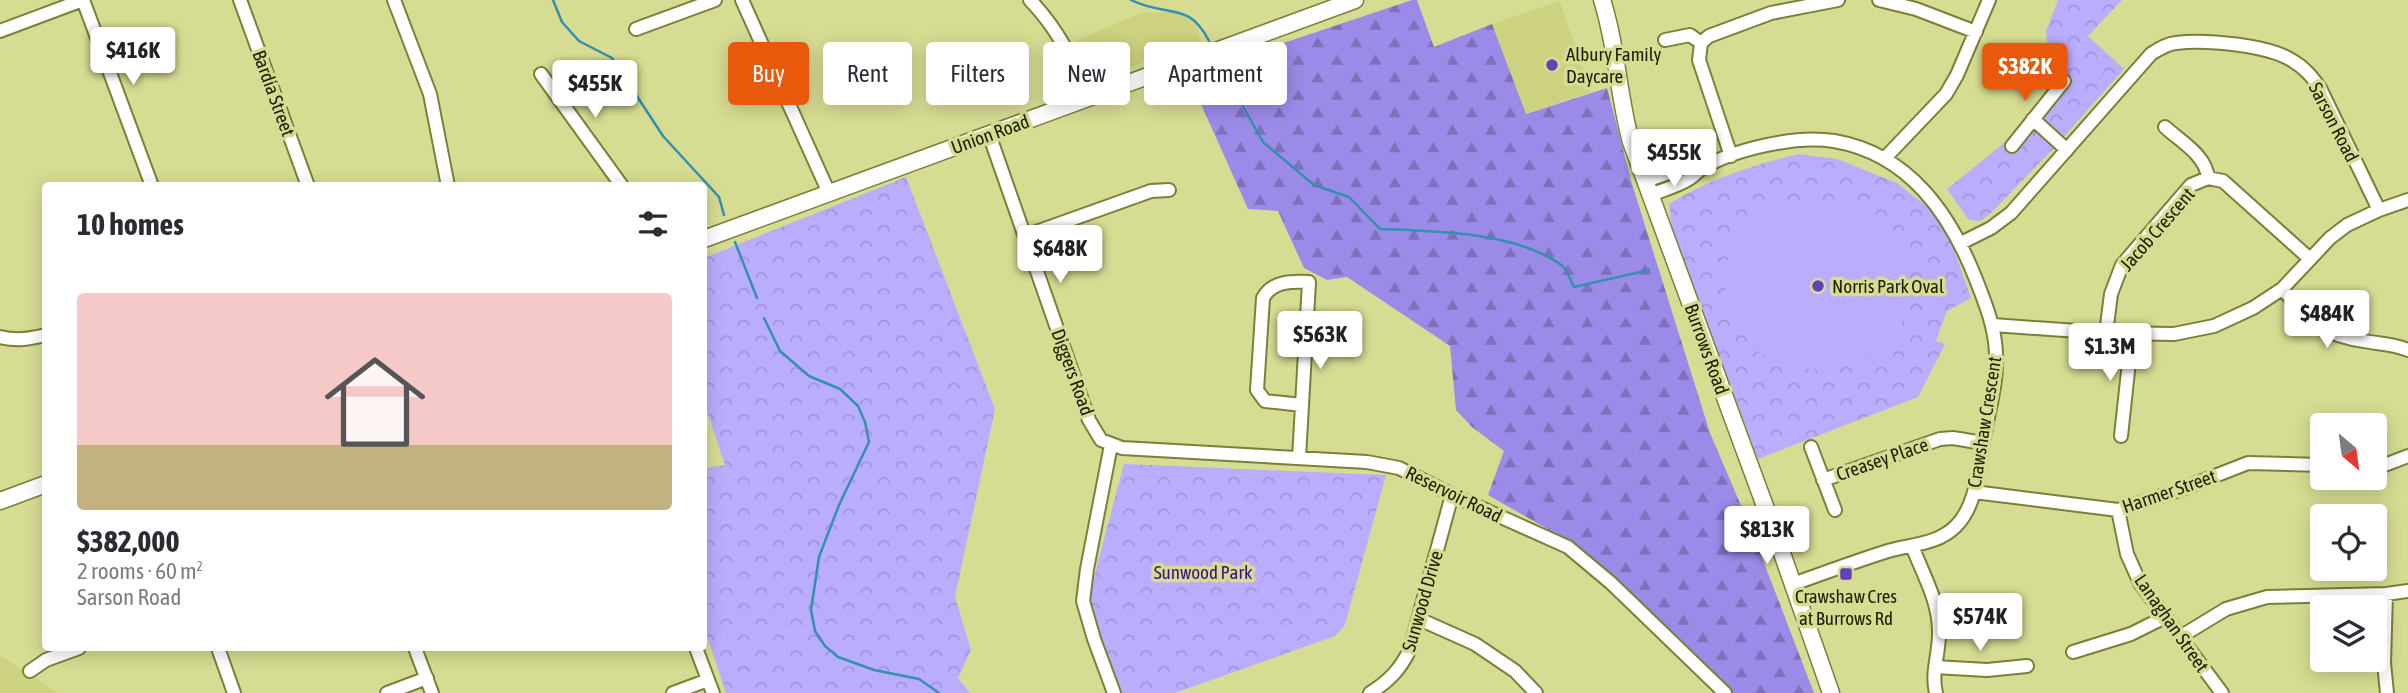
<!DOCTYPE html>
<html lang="en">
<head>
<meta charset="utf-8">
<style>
	body { margin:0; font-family:"Asap Condensed",sans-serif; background:#f2f2f3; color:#2b2b33; height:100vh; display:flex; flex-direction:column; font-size:26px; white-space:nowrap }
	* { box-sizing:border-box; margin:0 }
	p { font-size:23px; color:#7c7c81 }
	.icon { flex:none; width:38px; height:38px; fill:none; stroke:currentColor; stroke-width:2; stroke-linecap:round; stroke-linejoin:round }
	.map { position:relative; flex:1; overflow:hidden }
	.sheet { position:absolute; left:42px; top:182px; width:665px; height:469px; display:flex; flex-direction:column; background:#fff; border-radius:7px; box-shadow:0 4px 18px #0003 }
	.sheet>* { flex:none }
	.guide { position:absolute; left:728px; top:42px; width:665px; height:63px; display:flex; gap:14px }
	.needle { width:46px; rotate:151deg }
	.tools { position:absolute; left:2310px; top:413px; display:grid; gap:14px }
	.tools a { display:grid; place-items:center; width:77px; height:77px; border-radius:7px; background:#fff; box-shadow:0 4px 18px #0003; font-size:35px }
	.price { position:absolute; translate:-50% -60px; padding:0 16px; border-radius:7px; background:#fff; color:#222; font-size:23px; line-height:46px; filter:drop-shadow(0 2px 4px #0008) }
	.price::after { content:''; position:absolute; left:50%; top:42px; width:21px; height:16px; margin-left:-10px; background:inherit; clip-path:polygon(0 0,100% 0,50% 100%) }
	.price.selected { background:#ea580c; color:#fff }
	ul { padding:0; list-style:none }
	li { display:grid; align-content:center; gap:14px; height:371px; padding:0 35px }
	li+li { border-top:2px solid #e1e1e2 }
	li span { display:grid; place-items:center; height:217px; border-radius:7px; color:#555 }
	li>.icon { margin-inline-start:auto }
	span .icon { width:126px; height:126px; fill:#fffc; stroke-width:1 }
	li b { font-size:30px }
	h2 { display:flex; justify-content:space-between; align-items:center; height:84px; padding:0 35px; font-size:30px }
	.tag { padding:0 24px; border-radius:7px; background:#fff; box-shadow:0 4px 18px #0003; font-size:24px; line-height:63px }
	.tag.selected { background:#ea580c; color:#fff }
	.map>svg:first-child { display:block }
</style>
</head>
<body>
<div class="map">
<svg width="2408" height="693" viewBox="0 0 2408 693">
	<defs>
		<pattern id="forest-firs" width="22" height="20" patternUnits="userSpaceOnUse" patternTransform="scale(1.75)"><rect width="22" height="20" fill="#9c8ae9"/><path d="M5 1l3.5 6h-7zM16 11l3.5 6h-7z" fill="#7f70bb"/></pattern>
		<pattern id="park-crowns" width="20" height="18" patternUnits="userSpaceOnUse" patternTransform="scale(1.75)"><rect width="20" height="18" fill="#bbadfd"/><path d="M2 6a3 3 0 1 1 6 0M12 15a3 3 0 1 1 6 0" fill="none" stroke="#a095d7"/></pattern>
	</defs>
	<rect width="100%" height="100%" fill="#d7dc93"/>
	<path fill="#cdd281" d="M1560 1 1591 92 1526 114 1492 24Z
		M1177 12 1196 25 1201 41 1100 78 1093 73 1077 40 1141 13Z
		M0 655 57 693H0Z"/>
	<path fill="url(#forest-firs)" d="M1412 0H1417L1434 47 1492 24 1526 114 1607 88 1632 184 1710 433 1751 529 1814 693H1732L1572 543 1488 495 1504 451 1472 427 1456 410 1450 346 1347 277 1327 280 1304 268 1278 211 1248 209 1188 75Z"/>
	<path fill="url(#park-crowns)" d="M2058 0H2122L2088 36 2124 69 2051 151 1989 215 1980 221 1969 220 1947 189 2003 144 2050 89 2063 49 2047 42 2046 31Z
		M1799 154 1837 159 1897 183 1930 209 1951 241 1971 298 1947 311 1936 341 1945 344 1918 397 1758 459 1672 228 1669 204C1709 179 1753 165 1799 154Z
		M906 177 995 409 955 597 971 650 958 678 970 693H726L704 627V468L725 465 704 402V258Z
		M1124 464 1386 475 1345 625 1335 636 1175 693H1122L1088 600Z"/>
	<path fill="#bbadfd" d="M1823 200C1844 204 1864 209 1881 224 1916 257 1921 314 1883 346 1864 362 1838 370 1814 369 1795 368 1774 364 1759 352 1752 347 1747 339 1742 332 1715 293 1720 242 1762 216 1779 205 1803 201 1823 200Z"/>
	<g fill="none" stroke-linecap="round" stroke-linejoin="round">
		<path stroke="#3390af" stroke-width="2.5" d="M553 0 562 22 579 41 612 58 663 136 719 197 724 215
			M1131 0C1167 18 1188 0 1209 41
			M1217 60 1263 142 1314 185 1349 197 1380 229C1434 231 1514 232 1560 264 1567 268 1570 280 1574 287L1649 270
			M735 242 757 298
			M764 318 780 351 809 376 840 389 858 406 865 422 869 442 839 505 819 557 811 610 815 631 825 646 838 657 874 670 919 679 939 693"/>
		<defs>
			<path id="minor" d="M83 0 152 186
				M240 0 308 186
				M394 0 430 94 448 186
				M742 0 829 193
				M1030 0C1057 28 1075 62 1088 98
				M1879 0 1916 9 1976 32
				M636 29 715 0
				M0 31 83 0
				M1665 40 1690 35 1701 43
				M541 74 622 186
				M2033 119 2067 150
				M2165 127C2180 141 2206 155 2208 178
				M989 134 1089 420 1101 440 1122 448 1367 462 1399 468 1452 495 1568 547 1611 583 1725 693
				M2012 146 2064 81
				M1731 156 1699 60 1701 43 1709 36 1771 13 1838 0
				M1885 158 1946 94 1957 75 1989 0
				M1645 181 1686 167 1701 169
				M1650 195C1663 190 1678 186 1689 179 1694 176 1697 172 1701 169 1734 149 1796 135 1834 141 1910 154 1951 215 1977 282 1986 305 1995 328 1996 353 1998 382 1988 413 1983 442 1978 469 1977 505 1956 526 1937 545 1911 544 1888 551 1856 561 1824 573 1793 584
				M1025 236 1151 191 1169 190
				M1961 243 1991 228 2011 213 2151 54C2159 49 2166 44 2176 43 2205 39 2269 45 2293 61 2305 68 2312 77 2320 88L2379 210
				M2282 289C2311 320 2320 335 2364 341 2380 344 2394 344 2408 350
				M1993 325 2106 333 2174 334 2214 326 2253 308 2282 289 2330 238 2347 225 2379 210 2408 200
				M2106 333 2111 294 2122 265 2191 185 2208 178 2223 181 2310 259
				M0 337C17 341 29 339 46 335
				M2121 436 2132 334
				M1111 445 1087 569 1083 601 1094 639 1114 693
				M1811 447 1835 510
				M1299 458 1309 282C1292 281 1272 281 1263 298L1257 390 1265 401 1302 405
				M2375 466H2382L2408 456
				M1823 480 1940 439 1953 438 1983 443
				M1974 492 2118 510 2179 490 2248 463 2322 465
				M2118 510 2127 554 2140 583 2222 693
				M1912 546C1923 574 1940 603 1939 634 1939 655 1931 672 1936 693
				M2386 594 2384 663 2387 693
				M1419 619 1475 644 1515 671 1536 693
				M2180 637 2226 609 2267 597 2386 594 2408 591
				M218 648 234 693
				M415 648 432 693
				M696 648 713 693
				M2073 652 2131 634 2165 617
				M1935 667 1987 670 2027 666
				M30 671 46 660 79 648
				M387 693 427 678
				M673 693 708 680
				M1370 693C1389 681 1400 670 1410 649L1452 495"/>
			<path id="major" d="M1602 0C1617 46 1618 95 1631 142L1776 536 1831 693
				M704 239 1355 0
				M0 501 46 484"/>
		</defs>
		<use href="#minor" stroke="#7c7f38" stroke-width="16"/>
		<use href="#major" stroke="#7c7f38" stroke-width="19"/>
		<use href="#minor" stroke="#fff" stroke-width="12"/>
		<use href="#major" stroke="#fff" stroke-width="16"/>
	</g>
	<g fill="#6441b9" stroke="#d7dc93" stroke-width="2.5">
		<circle cx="1552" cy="65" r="7"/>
		<circle cx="1818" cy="286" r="7"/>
		<rect x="1839" y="567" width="14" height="14" rx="3.5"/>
	</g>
	<g text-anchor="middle" stroke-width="7" stroke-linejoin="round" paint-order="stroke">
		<g font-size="19" fill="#202104" stroke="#d7dc93" text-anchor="start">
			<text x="1566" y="61">Albury Family<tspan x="1566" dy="22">Daycare</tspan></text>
			<text x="1832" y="293">Norris Park Oval</text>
			<text x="1846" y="603" text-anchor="middle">Crawshaw Cres<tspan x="1846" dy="22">at Burrows Rd</tspan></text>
		</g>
		<g font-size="19" fill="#202104" stroke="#d7dc93">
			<text transform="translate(274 93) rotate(70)" y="7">Bardia Street</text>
			<text transform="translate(2334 122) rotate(63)" y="7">Sarson Road</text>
			<text transform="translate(990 134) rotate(-20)" y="7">Union Road</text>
			<text transform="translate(2157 229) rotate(-49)" y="7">Jacob Crescent</text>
			<text transform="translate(1707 349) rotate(70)" y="7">Burrows Road</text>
			<text transform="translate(1073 372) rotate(70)" y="7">Diggers Road</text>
			<text transform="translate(1984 422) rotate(-81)" y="7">Crawshaw Crescent</text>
			<text transform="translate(1882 459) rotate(-19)" y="7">Creasey Place</text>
			<text transform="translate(2169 491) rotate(-19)" y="7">Harmer Street</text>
			<text transform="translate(1454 494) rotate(26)" y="7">Reservoir Road</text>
			<text transform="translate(1422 601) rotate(-74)" y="7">Sunwood Drive</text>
			<text transform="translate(2172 623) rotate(55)" y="7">Lanaghan Street</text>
		</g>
		<g font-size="19" fill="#3c1081" stroke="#d7dc93">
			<text x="1203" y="579">Sunwood Park</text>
		</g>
	</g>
</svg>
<div class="tools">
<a><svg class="needle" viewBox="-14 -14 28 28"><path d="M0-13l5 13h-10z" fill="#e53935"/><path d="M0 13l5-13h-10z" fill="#7c7c81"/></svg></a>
<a><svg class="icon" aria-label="locate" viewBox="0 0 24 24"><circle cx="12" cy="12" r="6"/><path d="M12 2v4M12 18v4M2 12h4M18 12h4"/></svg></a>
<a><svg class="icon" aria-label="layers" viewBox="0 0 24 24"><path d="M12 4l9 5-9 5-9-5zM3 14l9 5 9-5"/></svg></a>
</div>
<b class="price" style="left:133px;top:87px">$416K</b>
<b class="price selected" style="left:2025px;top:103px">$382K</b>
<b class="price" style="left:595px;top:120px">$455K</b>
<b class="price" style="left:1674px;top:189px">$455K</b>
<b class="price" style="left:1060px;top:285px">$648K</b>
<b class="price" style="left:2327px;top:350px">$484K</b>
<b class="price" style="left:1320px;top:371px">$563K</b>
<b class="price" style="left:2110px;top:383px">$1.3M</b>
<b class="price" style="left:1767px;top:566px">$813K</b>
<b class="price" style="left:1980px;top:653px">$574K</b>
<div class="guide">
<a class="tag selected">Buy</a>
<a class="tag">Rent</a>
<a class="tag">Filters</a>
<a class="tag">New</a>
<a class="tag">Apartment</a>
</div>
<section class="sheet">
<h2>10 homes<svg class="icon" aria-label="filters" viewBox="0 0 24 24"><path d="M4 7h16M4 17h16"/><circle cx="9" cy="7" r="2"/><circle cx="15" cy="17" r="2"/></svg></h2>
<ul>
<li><span style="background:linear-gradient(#f6c9c9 70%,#c2b280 0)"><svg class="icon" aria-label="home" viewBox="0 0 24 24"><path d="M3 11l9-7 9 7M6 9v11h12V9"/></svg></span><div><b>$382,000</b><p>2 rooms · 60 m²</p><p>Sarson Road</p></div></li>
</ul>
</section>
</div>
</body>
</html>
